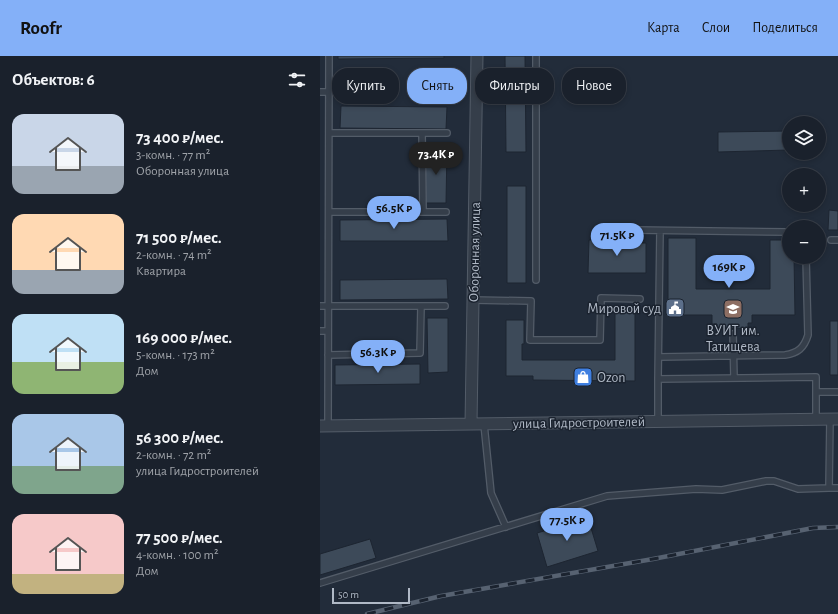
<!DOCTYPE html>
<html lang="ru">
<head>
<meta charset="utf-8">
<style>
	body { margin:0; font-family:"Alegreya Sans",sans-serif; background:#232934; color:#f1f3f6; height:100vh; display:flex; flex-direction:column; font-size:15px; white-space:nowrap }
	* { box-sizing:border-box; margin:0 }
	p { font-size:13px; color:#9fa3a9 }
	.icon { flex:none; width:22px; height:22px; fill:none; stroke:currentColor; stroke-width:2; stroke-linecap:round; stroke-linejoin:round }
	.map { position:relative; flex:1; overflow:hidden }
	.details { display:flex; flex-direction:column; background:#1a212c; width:320px }
	.details>* { flex:none }
	.hud { position:absolute; left:12px; top:12px; width:380px; height:36px; display:flex; gap:8px }
	.buttons { position:absolute; left:462px; top:60px; display:grid; gap:8px }
	.buttons a { display:grid; place-items:center; width:44px; height:44px; border-radius:50%; background:#1a212c; box-shadow:0 2px 6px #0003,0 0 0 1px #383e48; font-size:20px }
	.scale { position:absolute; left:12px; bottom:10px; width:78px; box-sizing:border-box; padding-left:4px; border:2px solid #b0b9c6; border-top:0; font-size:11px; line-height:14px; white-space:nowrap; color:#b0b9c6; -webkit-text-stroke:3px #1b232f; paint-order:stroke }
	.price { position:absolute; translate:-50% -34px; padding:0 9px; border-radius:14px; background:#84b0f8; color:#111; font-size:13px; line-height:26px; filter:drop-shadow(0 1px 2px #0008) }
	.price::after { content:''; position:absolute; left:50%; top:24px; width:12px; height:9px; margin-left:-6px; background:inherit; clip-path:polygon(0 0,100% 0,50% 100%) }
	.price.current { background:#222; color:#fff }
	ul { padding:0; list-style:none }
	li { display:flex; align-items:center; gap:12px; height:100px; padding:0 12px }
	li span { display:grid; place-items:center; flex:none; width:112px; height:80px; border-radius:12px; color:#555 }
	li>.icon { margin-inline-start:auto }
	span .icon { width:48px; height:48px; fill:#fffc; stroke-width:1 }
	li b { font-size:17px }
	h2 { display:flex; justify-content:space-between; align-items:center; height:48px; padding:0 12px; font-size:17px }
	.chip { padding:0 14px; border-radius:16px; background:#1a212c; box-shadow:0 2px 6px #0003,0 0 0 1px #383e48; font-size:14px; line-height:36px }
	.chip.current { background:#84b0f8; color:#111 }
	header { display:flex; align-items:center; gap:24px; box-sizing:border-box; height:56px; padding:0 20px; background:#84b0f8; color:#111 }
	header strong { font-size:19px }
	nav { display:flex; gap:22px; margin-inline-start:auto; font-size:14px }
	main { display:flex; flex:1; min-height:0 }
	.map>svg:first-child { display:block }
</style>
</head>
<body>
<header>
<strong>Roofr</strong>
<nav><a>Карта</a><a>Слои</a><a>Поделиться</a></nav>
</header>
<main>
<section class="details">
<h2>Объектов: 6<svg class="icon" aria-label="filters" viewBox="0 0 24 24"><path d="M4 7h16M4 17h16"/><circle cx="9" cy="7" r="2"/><circle cx="15" cy="17" r="2"/></svg></h2>
<ul>
<li><span style="background:linear-gradient(#c9d6e8 65%,#9aa5b1 0)"><svg class="icon" aria-label="home" viewBox="0 0 24 24"><path d="M3 11l9-7 9 7M6 9v11h12V9"/></svg></span><div><b>73 400 ₽/мес.</b><p>3-комн. · 77 m²</p><p>Оборонная улица</p></div></li>
<li><span style="background:linear-gradient(#ffd9b3 70%,#9aa5b1 0)"><svg class="icon" aria-label="home" viewBox="0 0 24 24"><path d="M3 11l9-7 9 7M6 9v11h12V9"/></svg></span><div><b>71 500 ₽/мес.</b><p>2-комн. · 74 m²</p><p>Квартира</p></div></li>
<li><span style="background:linear-gradient(#bfe0f5 60%,#8fb573 0)"><svg class="icon" aria-label="home" viewBox="0 0 24 24"><path d="M3 11l9-7 9 7M6 9v11h12V9"/></svg></span><div><b>169 000 ₽/мес.</b><p>5-комн. · 173 m²</p><p>Дом</p></div></li>
<li><span style="background:linear-gradient(#a9c7e8 65%,#7fa58c 0)"><svg class="icon" aria-label="home" viewBox="0 0 24 24"><path d="M3 11l9-7 9 7M6 9v11h12V9"/></svg></span><div><b>56 300 ₽/мес.</b><p>2-комн. · 72 m²</p><p>улица Гидростроителей</p></div></li>
<li><span style="background:linear-gradient(#f6c9c9 75%,#c2b280 0)"><svg class="icon" aria-label="home" viewBox="0 0 24 24"><path d="M3 11l9-7 9 7M6 9v11h12V9"/></svg></span><div><b>77 500 ₽/мес.</b><p>4-комн. · 100 m²</p><p>Дом</p></div></li>
</ul>
</section>
<div class="map">
<svg width="518" height="558" viewBox="0 0 518 558">
	<rect width="100%" height="100%" fill="#222c3a"/>
	<path fill="#3d4a59" stroke="#1d2531" d="M18 0H124V2L18 3Z
		M185 0H205L206 96H186Z
		M21 50 127 51 126 73 20 72Z
		M469 75V94L398 96V76Z
		M105 92H127L126 147H104Z
		M187 130H206V227H187Z
		M509 154 518 155V174H508Z
		M127 163 128 185H20V164Z
		M348 182H376V233H450V184H469V201H474L475 259H432V267H428V272L397 273V268H392V259H348Z
		M269 184H308V187H326V217H268Z
		M127 223 128 243 20 244V224Z
		M295 252H315V325L213 324V320H186V264H204V288H202V304H295Z
		M107 262H128V316L108 317Z
		M510 265H518V319H510Z
		M100 308V328L15 329V309Z
		M268 462 278 495 227 511 217 477Z
		M50 483 56 502 0 519V498Z"/>
	<g fill="none" stroke-linecap="round" stroke-linejoin="round">
		<defs>
			<path id="lane" d="M0 36H9
				M9 77H102L103 156
				M102 77H127
				M9 156H126
				M316 174 469 176
				M511 184H518
				M216 224V0
				M153 244 211 245 210 284H280L281 242 320 243
				M0 250H101L100 297 8 299
				M101 250H125
				M0 275H8
				M413 278 414 322
				M339 301 465 299C478 297 484 292 488 279L486 201
				M338 323 340 175
				M496 336H518
				M338 365V323L496 321V364
				M164 368 171 437 186 471
				M8 369 9 0
				M509 432H518
				M0 527 287 440 376 433 402 434 446 425H454L478 433 509 432 510 363"/>
			<path id="street" d="M151 368 157 0
				M0 370 518 363"/>
		</defs>
		<use href="#lane" stroke="#535c68" stroke-width="8"/>
		<use href="#street" stroke="#535c68" stroke-width="13"/>
		<use href="#lane" stroke="#353e4a" stroke-width="5.5"/>
		<use href="#street" stroke="#353e4a" stroke-width="11"/>
		<defs>
			<path id="rail" d="M47 558 121 540 333 503 493 472 518 471"/>
		</defs>
		<use href="#rail" stroke="#576271" stroke-width="4.5"/>
		<use href="#rail" stroke="#1b232f" stroke-width="3" stroke-dasharray="9" stroke-linecap="butt"/>
	</g>
	<defs>
		<symbol id="civic-square" viewBox="-11 -11 22 22"><rect x="-9" y="-9" width="18" height="18" rx="4" fill="#5c6f8a" stroke="#1b232f"/><path d="M-.6-6.5H3V-4.5H.6V-3L4-1V1h2V6H-6V1h2V-1L-.6-3ZM-1.2 2.5V6h2.4V2.5Z" fill="#fff"/></symbol>
		<symbol id="university-square" viewBox="-11 -11 22 22"><rect x="-9" y="-9" width="18" height="18" rx="4" fill="#8d6e63" stroke="#1b232f"/><path d="M0-5L7-2L0 1L-7-2ZM-4 1L0 2.5L4 1V4Q0 6-4 4Z" fill="#fff"/></symbol>
		<symbol id="shop-square" viewBox="-11 -11 22 22"><rect x="-9" y="-9" width="18" height="18" rx="4" fill="#3f7fe0" stroke="#1b232f"/><path d="M-5-2.5h2.3a2.7 3.5 0 0 1 5.4 0H5L5.5 6h-11ZM-1.5-2.5h3a1.5 2.3 0 0 0-3 0Z" fill="#fff"/></symbol>
	</defs>
	<g fill-rule="evenodd">
		<use href="#civic-square" x="344" y="241" width="22" height="22"/>
		<use href="#university-square" x="402" y="242" width="22" height="22"/>
		<use href="#shop-square" x="252" y="310" width="22" height="22"/>
	</g>
	<g text-anchor="middle" stroke-width="3" stroke-linejoin="round" paint-order="stroke">
		<g font-size="14" fill="#b0b9c6" stroke="#1b232f">
			<text transform="translate(154 196) rotate(-89)" y="5">Оборонная улица</text>
			<text transform="translate(259 366) rotate(-1)" y="5">улица Гидростроителей</text>
		</g>
		<g font-size="14" fill="#b0b9c6" stroke="#1b232f" text-anchor="end">
			<text x="341" y="257">Мировой суд</text>
			<text x="413" y="279" text-anchor="middle">ВУИТ им.<tspan x="413" dy="16">Татищева</tspan></text>
			<text x="277" y="326" text-anchor="start">Ozon</text>
		</g>
	</g>
</svg>
<div class="buttons">
<a><svg class="icon" aria-label="layers" viewBox="0 0 24 24"><path d="M12 4l9 5-9 5-9-5zM3 14l9 5 9-5"/></svg></a>
<a>+</a>
<a>−</a>
</div>
<div class="scale">50 m</div>
<b class="price current" style="left:116px;top:120px">73.4K ₽</b>
<b class="price" style="left:74px;top:174px">56.5K ₽</b>
<b class="price" style="left:297px;top:201px">71.5K ₽</b>
<b class="price" style="left:409px;top:233px">169K ₽</b>
<b class="price" style="left:58px;top:318px">56.3K ₽</b>
<b class="price" style="left:247px;top:486px">77.5K ₽</b>
<div class="hud">
<a class="chip">Купить</a>
<a class="chip current">Снять</a>
<a class="chip">Фильтры</a>
<a class="chip">Новое</a>
</div>
</div>
</main>
</body>
</html>
